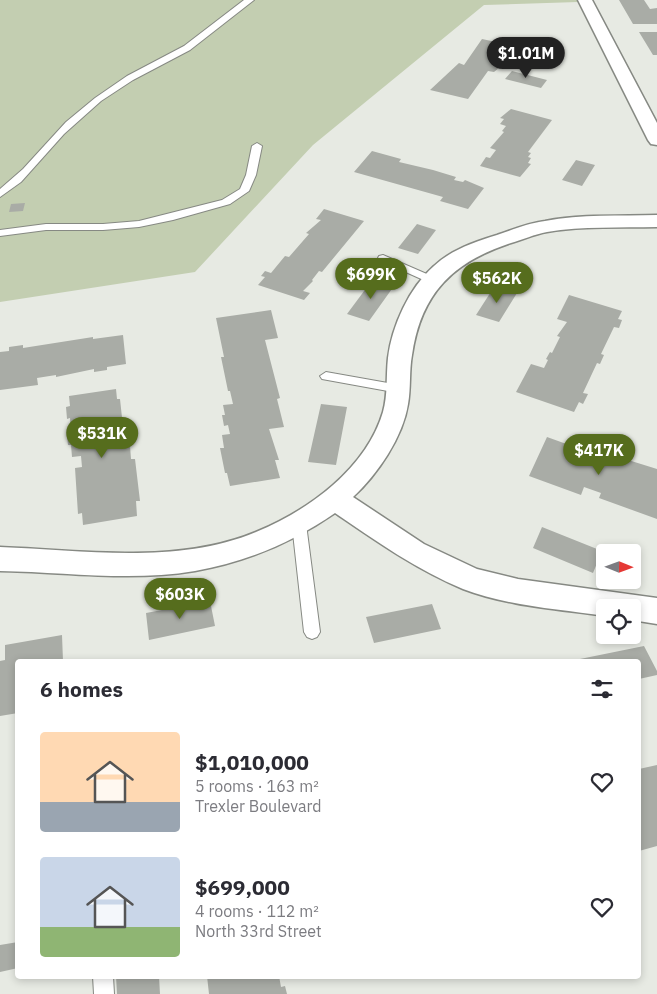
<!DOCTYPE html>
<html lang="en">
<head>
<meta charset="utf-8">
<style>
	body { margin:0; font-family:"IBM Plex Sans",sans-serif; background:#f7f7f7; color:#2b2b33; height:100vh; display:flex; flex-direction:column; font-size:19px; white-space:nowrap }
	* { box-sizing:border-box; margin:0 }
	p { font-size:16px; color:#7c7c81 }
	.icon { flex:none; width:28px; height:28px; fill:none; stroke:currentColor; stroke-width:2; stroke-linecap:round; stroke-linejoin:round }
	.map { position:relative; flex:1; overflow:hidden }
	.details { position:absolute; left:15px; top:659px; width:626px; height:320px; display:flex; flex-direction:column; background:#fff; border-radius:5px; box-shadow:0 2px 8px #0003 }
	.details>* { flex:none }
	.needle { width:32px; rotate:91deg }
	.controls { position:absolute; left:596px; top:544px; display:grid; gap:10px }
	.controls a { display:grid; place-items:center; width:45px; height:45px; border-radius:5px; background:#fff; box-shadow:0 2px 8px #0003; font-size:25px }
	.price { position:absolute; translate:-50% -42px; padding:0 11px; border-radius:18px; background:#566d1d; color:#fff; font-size:16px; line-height:32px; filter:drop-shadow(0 1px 2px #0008) }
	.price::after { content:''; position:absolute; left:50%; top:30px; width:15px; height:11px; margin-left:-8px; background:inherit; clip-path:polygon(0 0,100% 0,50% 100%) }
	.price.on { background:#222; color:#fff }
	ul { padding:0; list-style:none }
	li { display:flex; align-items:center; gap:15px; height:125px; padding:0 25px }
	li span { display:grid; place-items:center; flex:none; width:140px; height:100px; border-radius:5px; color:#555 }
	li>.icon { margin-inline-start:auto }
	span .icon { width:60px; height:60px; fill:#fffc; stroke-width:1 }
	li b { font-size:21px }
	h2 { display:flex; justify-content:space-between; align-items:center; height:60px; padding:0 25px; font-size:21px }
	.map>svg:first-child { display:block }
</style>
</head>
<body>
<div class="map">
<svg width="657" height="994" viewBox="0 0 657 994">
	<rect width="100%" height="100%" fill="#e7eae3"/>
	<path fill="#c3ceb1" d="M0 0H577L578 2 484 5 313 145 195 272 0 302Z"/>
	<path fill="#a9aca6" d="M619 0H644L650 9 657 8V24H633Z
		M639 32H657V55H653Z
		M482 39 515 46 500 67 494 72 488 71 468 99 430 90 459 63 464 65Z
		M512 71 547 80 541 88 505 79Z
		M511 109 552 120 528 152 531 153 528 157 531 158 528 163 531 164 520 177 480 166 486 157 490 158 496 150 490 148 504 132 502 131 506 126 500 124 504 119 500 118Z
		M372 151 401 159 399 162 433 170 456 177 454 180 463 182 465 180 484 188 468 209 440 201 443 197 354 172Z
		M576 160 595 165 582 186 562 180Z
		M25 203 23 211 9 212 11 204Z
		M324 209 364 221 322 272 319 271 312 280 313 281 303 291 310 293 304 300 258 285 265 277 261 276 265 271 271 273 285 256 289 257 309 234 306 233 321 220 316 219Z
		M417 224 436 230 418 254 398 248Z
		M373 279 394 286 369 321 347 314Z
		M494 287 517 293 499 322 476 315Z
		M569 295 622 311 618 319 622 320 619 328 614 327 601 354 604 355 600 364 597 363 583 393 588 394 583 404 579 402 574 412 516 392 531 364 544 368 548 360 546 359 550 352 552 353 560 337 557 336 567 322 557 319Z
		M271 310 278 338 265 340 280 398 277 399 284 427 269 429 279 460H275L280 478 230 486 227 473H225L220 448H224L222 435 230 434 228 425 224 426 222 415H225L223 405 233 404 230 391H228L221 357H224L216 318Z
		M123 335 126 364 107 367V370L94 372V369L56 377V375L37 378 38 385 0 390V352L9 351V347L23 345V348L93 337V339Z
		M116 389 117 399H120L124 436 120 437 122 448 130 446 131 459H135L140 501H136L137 516 83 525 82 513 78 514 75 468 82 467 81 456 72 457 71 445H68L67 436 71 435 70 418 67 419 66 407 70 406 69 396Z
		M321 404 347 407 336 465 308 462Z
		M547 437 572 446 570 451 592 459 596 450 657 469V519L599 498 601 493 584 487 581 495 529 476Z
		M542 527 602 551 593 573 533 548Z
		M210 601 215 626 149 640 146 613Z
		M432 604 441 629 374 643 366 617Z
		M62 635 63 661H18V713L0 716V661L5 660V645Z
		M644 646 657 671V675L639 679V661H581L580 659Z
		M657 765V846L639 851V769Z
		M18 942V968L0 972V945Z
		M116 976H159L160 994H117Z
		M207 976H279L281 987 285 986 287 994H209Z"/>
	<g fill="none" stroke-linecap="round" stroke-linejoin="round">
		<defs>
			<path id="service" d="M244 0H254L190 50 133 80 101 101 64 134 21 182 0 197V189L23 169 66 122 95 98 127 76 184 46Z
				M257 143 262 146 256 175 249 191 230 204 173 220 139 227 103 230H46L0 236V230L46 224H103L139 221 222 200 240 189 246 175 252 146Z
				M383 255 436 278 438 280 432 284 428 282 379 260 378 258 379 256Z
				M326 372 399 385 405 389 399 393 322 379 320 376Z
				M299 518 304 520 306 524 320 632 317 637 312 639 307 637 304 632 292 524 294 520Z
				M93 976H113L114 994H94Z"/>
			<path id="minor" d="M578 0H592L657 123V145L651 144 648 140Z
				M657 215V227C620 228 583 226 547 232 535 234 522 240 511 243 453 262 421 293 412 355 409 371 411 388 408 404 403 437 377 475 353 497L424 544 477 569 518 579 657 598V624L632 620V608H605V616C558 609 507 606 463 589 417 570 376 541 335 513 293 542 247 562 195 571 131 582 64 572 0 571V547C83 550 177 565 256 532 309 510 366 469 383 412 388 395 386 376 388 358 392 326 409 288 434 266 451 250 474 242 497 235 512 230 528 223 545 221 581 214 620 216 657 215Z"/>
		</defs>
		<use href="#service" stroke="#868983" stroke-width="2"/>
		<use href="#minor" stroke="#868983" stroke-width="3"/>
		<use href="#service" fill="#fff" fill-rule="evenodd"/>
		<use href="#minor" fill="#fff" fill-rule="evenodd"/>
	</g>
</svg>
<div class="controls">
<a><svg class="needle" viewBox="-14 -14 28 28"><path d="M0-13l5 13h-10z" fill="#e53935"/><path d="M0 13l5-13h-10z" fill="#7c7c81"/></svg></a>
<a><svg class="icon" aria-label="locate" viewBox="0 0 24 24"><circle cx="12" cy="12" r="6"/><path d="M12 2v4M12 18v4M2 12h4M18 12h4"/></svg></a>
</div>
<b class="price on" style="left:526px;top:79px">$1.01M</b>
<b class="price" style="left:371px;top:300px">$699K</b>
<b class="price" style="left:497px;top:304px">$562K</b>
<b class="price" style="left:102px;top:459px">$531K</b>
<b class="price" style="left:599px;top:476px">$417K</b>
<b class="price" style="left:180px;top:620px">$603K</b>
<section class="details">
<h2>6 homes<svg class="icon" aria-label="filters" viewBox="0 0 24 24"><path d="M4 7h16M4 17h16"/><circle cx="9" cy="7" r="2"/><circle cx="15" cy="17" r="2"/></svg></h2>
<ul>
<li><span style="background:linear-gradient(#ffd9b3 70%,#9aa5b1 0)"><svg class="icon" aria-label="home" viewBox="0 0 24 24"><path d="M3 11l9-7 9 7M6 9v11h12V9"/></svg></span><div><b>$1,010,000</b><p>5 rooms · 163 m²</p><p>Trexler Boulevard</p></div><svg class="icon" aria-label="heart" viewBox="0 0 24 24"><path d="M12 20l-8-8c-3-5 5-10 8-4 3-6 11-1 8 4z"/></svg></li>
<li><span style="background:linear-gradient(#c9d6e8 70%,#8fb573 0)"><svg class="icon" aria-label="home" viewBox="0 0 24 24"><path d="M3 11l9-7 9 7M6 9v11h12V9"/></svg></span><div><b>$699,000</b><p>4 rooms · 112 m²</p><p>North 33rd Street</p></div><svg class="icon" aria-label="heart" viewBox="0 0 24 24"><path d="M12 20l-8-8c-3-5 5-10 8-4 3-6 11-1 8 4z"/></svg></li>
</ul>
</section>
</div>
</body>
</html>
